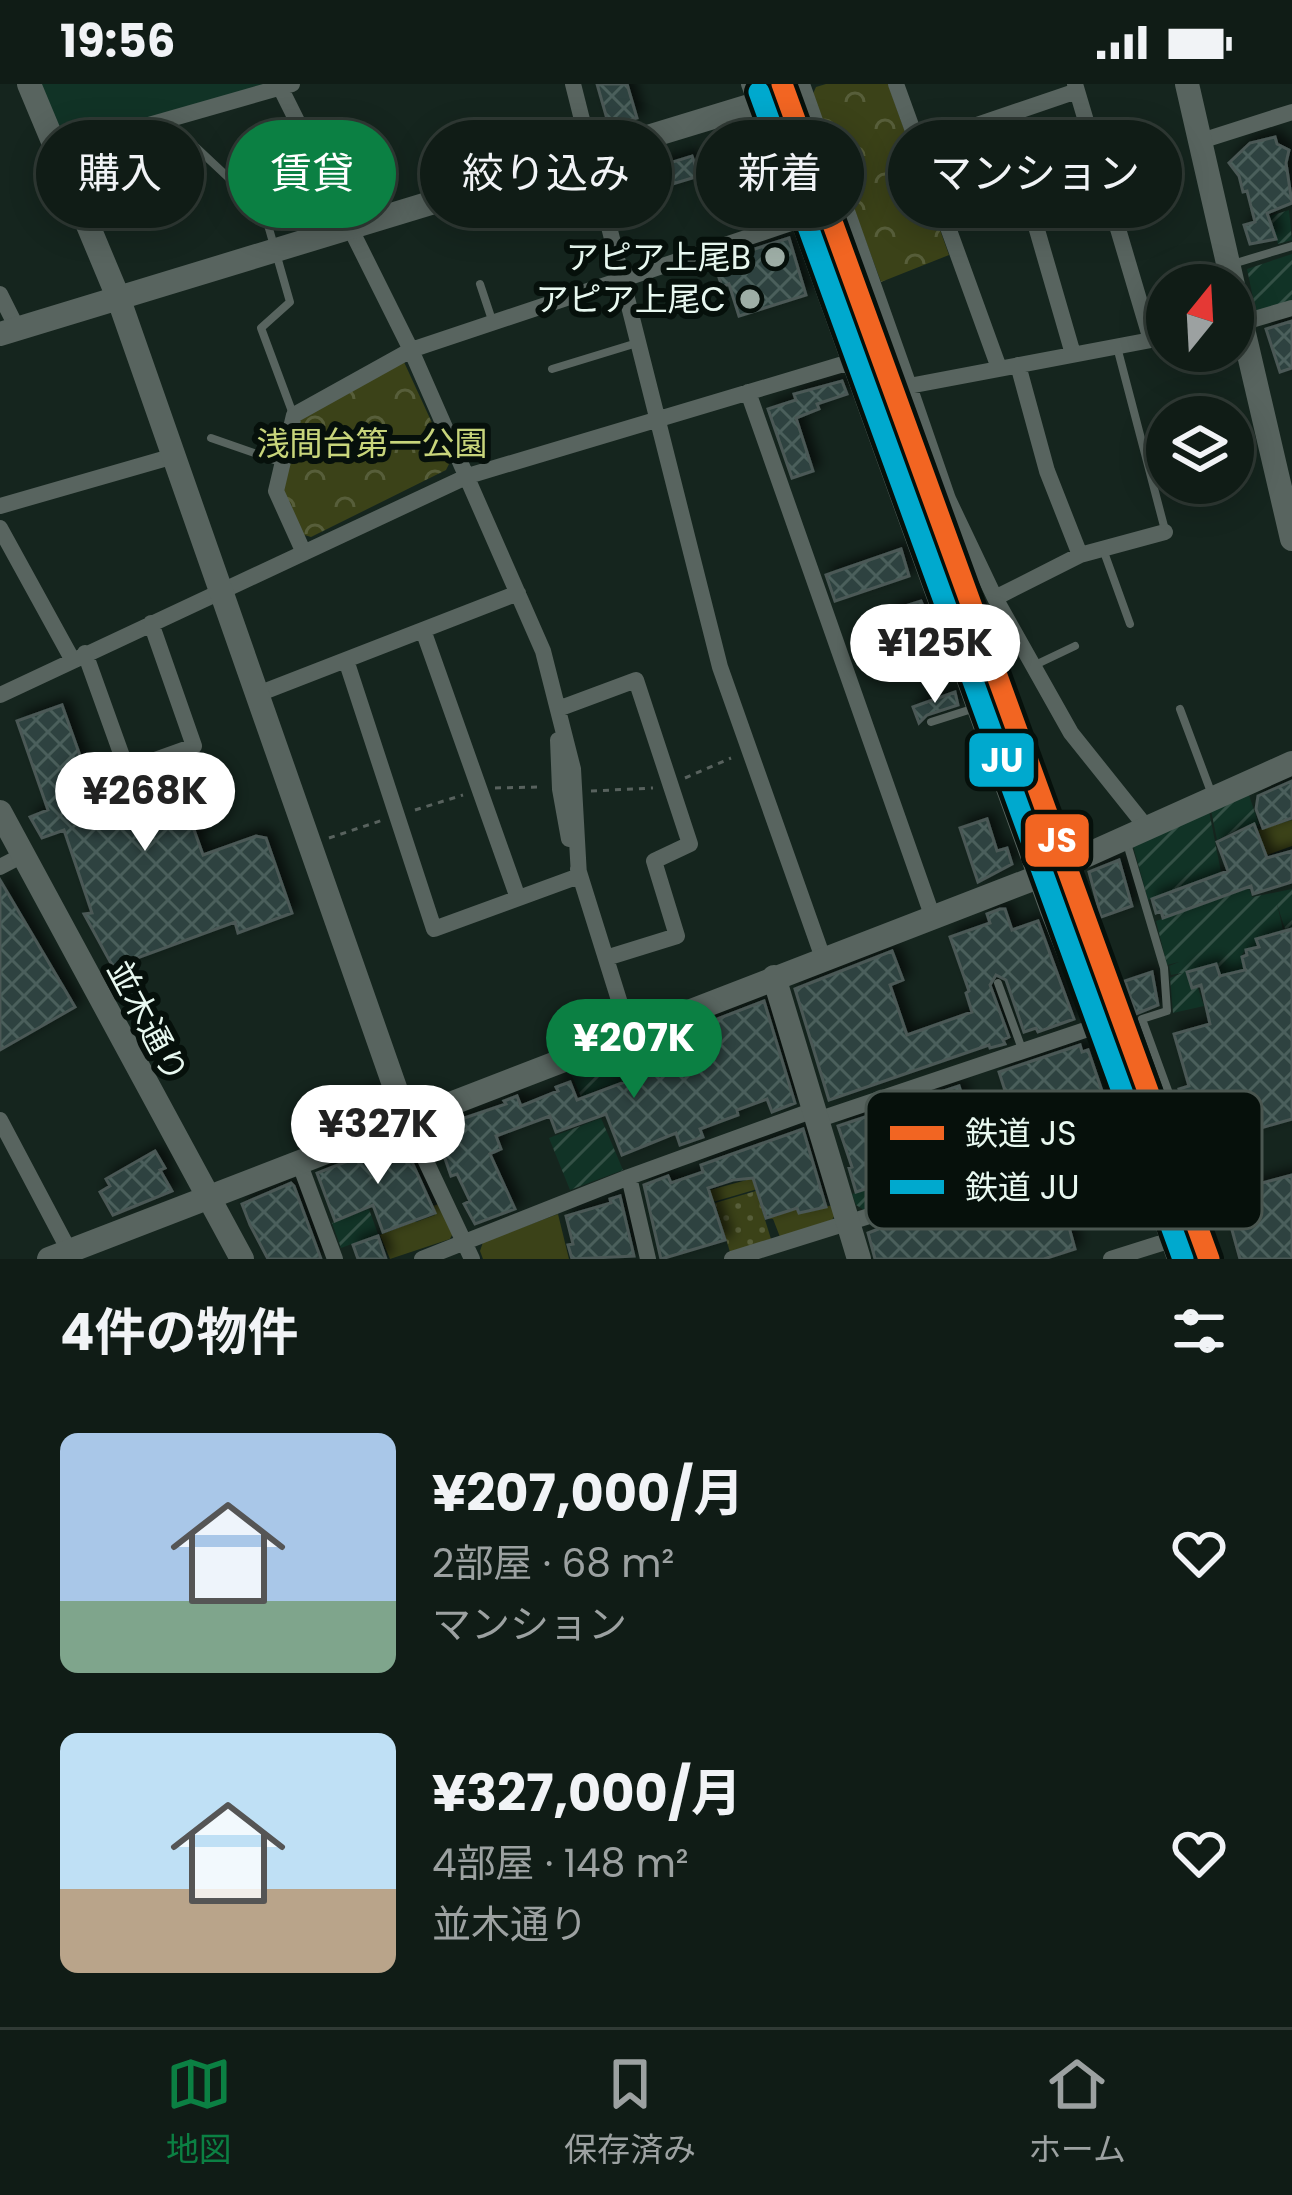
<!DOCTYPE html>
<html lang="ja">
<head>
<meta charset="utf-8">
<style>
	body { margin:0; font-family:Poppins,"Noto Sans JP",sans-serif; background:#1e2923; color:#f1f3f6; height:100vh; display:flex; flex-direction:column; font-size:45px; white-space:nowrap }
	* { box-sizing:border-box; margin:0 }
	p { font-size:39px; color:#9ca1a1 }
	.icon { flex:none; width:66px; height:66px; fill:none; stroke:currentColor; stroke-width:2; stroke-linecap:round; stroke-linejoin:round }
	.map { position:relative; height:1175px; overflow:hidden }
	.sheet { display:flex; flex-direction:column; background:#101c16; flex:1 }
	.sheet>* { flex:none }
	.hud { position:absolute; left:36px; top:36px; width:1221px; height:108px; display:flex; gap:24px }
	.needle { width:78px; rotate:18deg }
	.controls { position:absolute; left:1146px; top:180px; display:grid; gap:24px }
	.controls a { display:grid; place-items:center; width:108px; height:108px; border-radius:50%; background:#101c16; box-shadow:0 6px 30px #0003,0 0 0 3px #303a35; font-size:60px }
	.price { position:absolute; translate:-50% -102px; padding:0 27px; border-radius:42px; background:#fff; color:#222; font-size:39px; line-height:78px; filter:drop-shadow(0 3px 6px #0008) }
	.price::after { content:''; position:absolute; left:50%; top:72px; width:36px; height:27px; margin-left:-18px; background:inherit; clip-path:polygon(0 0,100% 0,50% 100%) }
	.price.on { background:#0b8043; color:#fff }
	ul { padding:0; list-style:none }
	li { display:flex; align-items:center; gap:36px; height:300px; padding:0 60px }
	li span { display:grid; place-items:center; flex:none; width:336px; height:240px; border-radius:18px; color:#555 }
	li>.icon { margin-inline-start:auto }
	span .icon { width:144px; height:144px; fill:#fffc; stroke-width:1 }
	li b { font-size:51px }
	h2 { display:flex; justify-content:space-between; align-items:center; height:144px; padding:0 60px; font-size:51px }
	.chip { padding:0 42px; border-radius:54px; background:#101c16; box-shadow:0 6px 30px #0003,0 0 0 3px #303a35; font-size:42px; line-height:108px }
	.chip.on { background:#0b8043; color:#fff }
	.status { display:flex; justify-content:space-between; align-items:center; height:84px; padding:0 60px; background:#101c16; direction:ltr }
	.status svg { height:33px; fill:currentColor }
	.tab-bar { display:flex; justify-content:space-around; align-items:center; height:168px; border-top:3px solid #303a35; background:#101c16; font-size:33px; color:#9ca1a1 }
	.tab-bar a { display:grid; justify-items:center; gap:6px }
	.tab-bar .on { color:#0b8043 }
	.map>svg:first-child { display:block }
</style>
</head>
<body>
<div class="status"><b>19:56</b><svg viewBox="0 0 49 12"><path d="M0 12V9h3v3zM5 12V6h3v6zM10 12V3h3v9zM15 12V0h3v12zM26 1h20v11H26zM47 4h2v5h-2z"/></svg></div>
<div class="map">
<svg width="1292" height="1175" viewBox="0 0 1292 1175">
	<defs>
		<pattern id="industrial-furrows" width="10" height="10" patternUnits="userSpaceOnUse" patternTransform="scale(3)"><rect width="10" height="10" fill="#113326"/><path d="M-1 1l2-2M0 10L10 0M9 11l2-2" fill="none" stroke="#345146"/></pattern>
		<pattern id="grass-dots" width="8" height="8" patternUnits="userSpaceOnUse" patternTransform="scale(3)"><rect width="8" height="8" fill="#3b4218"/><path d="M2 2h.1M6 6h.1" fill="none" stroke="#575e3a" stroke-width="1.8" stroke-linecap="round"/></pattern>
		<pattern id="forest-crowns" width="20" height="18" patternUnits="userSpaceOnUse" patternTransform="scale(3)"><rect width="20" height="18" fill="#3b4218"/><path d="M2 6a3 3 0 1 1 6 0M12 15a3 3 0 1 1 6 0" fill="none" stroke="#575e3a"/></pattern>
		<pattern id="building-cross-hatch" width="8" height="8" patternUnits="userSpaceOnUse" patternTransform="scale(3)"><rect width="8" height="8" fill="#2d433f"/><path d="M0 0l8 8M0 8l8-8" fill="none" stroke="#4b5f5b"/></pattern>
		<filter id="shadow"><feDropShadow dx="6" dy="-6" stdDeviation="6" flood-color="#0009"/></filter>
	</defs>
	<rect width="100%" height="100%" fill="#15251e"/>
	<path fill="#113326" d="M41 0H267L71 56 63 52Z
		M1079 789 1223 1175H1187L1049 802Z"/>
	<path fill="url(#industrial-furrows)" d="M1289 126 1292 156 1278 160 1270 132Z
		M1292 170V216L1256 228 1247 185Z
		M1248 708 1259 741 1243 743 1217 756 1211 726Z
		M1209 727 1221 788 1148 816 1133 762Z
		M1249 804 1252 813 1292 805V843L1285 845 1277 820 1283 846 1255 854 1257 863 1245 866 1241 873 1247 900 1228 915 1217 879 1187 887 1192 904H1198L1204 922 1173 929 1170 894 1182 889 1171 891 1169 882 1179 878 1167 881 1156 837Z
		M610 968 631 1017 619 1022 609 1001 581 1013 570 987Z
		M601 1034 623 1086 570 1106 549 1054Z
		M941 1082 947 1099 864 1126 856 1121 852 1110Z
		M369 1125 378 1150 341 1164 332 1139Z"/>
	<path fill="url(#grass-dots)" d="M756 1107 771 1155 730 1168 715 1119Z"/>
	<path fill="url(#forest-crowns)" d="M826 0H888L949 171 881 198 812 12 816 3Z
		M404 278 450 378 446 386 311 453 298 449 281 406 298 333Z"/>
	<path fill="#3b4218" d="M1292 736V762L1267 771 1258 746Z
		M765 1091 761 1104 713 1118 710 1106Z
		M439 1120 453 1149 450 1155 390 1175 380 1151 406 1141 403 1132 416 1138 435 1131 433 1122Z
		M833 1121 836 1129 832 1136 780 1153 773 1135 766 1134 796 1125 799 1129Z
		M558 1130 569 1175H483L480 1167 483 1158Z"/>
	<path fill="url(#building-cross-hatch)" stroke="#4b5956" stroke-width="3" filter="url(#shadow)" d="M597 0H627L637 34 609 42Z
		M1275 53 1277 60 1289 66 1286 79 1292 119 1267 129 1276 155 1250 160 1244 141 1255 138 1247 107 1243 108 1239 92 1229 79 1250 59Z
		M692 72 699 92 619 116 612 91 629 86 631 91Z
		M752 83 759 109 727 118 719 93Z
		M789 154 806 211 739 232 729 200 722 203 714 178Z
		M1292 237V284L1280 288 1266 245Z
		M842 297 847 310 817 320 819 325 796 334 813 387 792 394 768 325 796 316 794 310Z
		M901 465 909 492 835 517 826 491Z
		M921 517 928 534 897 544 892 526Z
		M955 608 958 621 927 631 919 639 913 623Z
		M62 621 94 711 172 684 203 771 256 752 266 754 292 829 238 849 235 838 113 883 84 830 92 829 64 746 42 754 30 733 48 726 17 637Z
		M1292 697V734L1263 744 1256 725 1258 712Z
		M987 735 997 767 1007 764 1012 780 978 798 960 744Z
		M1254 740 1267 774 1292 767V798L1253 810 1251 802 1163 834 1161 827 1156 829 1152 815 1228 787 1217 758Z
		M1119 776 1132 822 1101 833 1089 788Z
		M0 796 75 923 0 966Z
		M1000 825H1005L1012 846 1038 837 1074 935 1038 948 1036 944 1024 948 1006 896 996 891 990 901 1009 953 1003 956 1005 960 990 964 989 961 829 1016 795 905 892 867 903 896 890 901 907 951 972 928 966 909 969 907 950 853 990 839 987 830Z
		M1292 845V1035L1205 1060 1201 1042 1191 1045 1179 1005 1189 1002 1174 950 1210 940 1201 901 1192 904 1187 888 1216 880 1220 892 1245 886 1242 873 1247 871 1246 866 1259 863 1256 855Z
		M1152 888 1158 921 1136 930 1125 897Z
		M764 917 795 1019 772 1028 767 1015 737 1026 738 1031 700 1045 703 1053 680 1061 676 1049 622 1071 606 1030 556 1048 550 1032 496 1052 501 1065 490 1070 515 1125 475 1140 464 1120 470 1117 457 1090 451 1092 440 1060 433 1063 426 1047 506 1020 504 1017 517 1012 521 1022 558 1007 556 1003 570 998 577 1016 625 998 616 975 621 972Z
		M1080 961 1082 968 1088 966 1114 1042 1086 1051 1084 1044 1091 1042 1080 1014 1040 1028 1048 1055 1044 1056 1046 1062 1025 1069 999 988Z
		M959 1002 965 1021 962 1024 981 1078 954 1086 951 1077 856 1108 849 1084 852 1083 838 1042Z
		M374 1008 381 1026 340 1041 333 1023Z
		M803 1045 826 1123 799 1129 797 1124 766 1134 753 1094 733 1096 708 1104 725 1156 661 1175 644 1101 668 1092 671 1099 703 1088 701 1081Z
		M402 1056 435 1129 383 1148 373 1121 335 1137 317 1089Z
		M1123 1066 1128 1082 1059 1107 1075 1165 1044 1175H875L868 1149 915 1131 917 1139 953 1127 951 1120 967 1115 970 1124 996 1115 994 1106 1013 1100 1014 1105Z
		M155 1067 165 1084 160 1086 172 1107 113 1131 100 1108 110 1102 106 1095Z
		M1292 1091V1175H1240L1221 1106 1239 1100 1240 1105Z
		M291 1099 294 1102 321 1175H268L250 1141 242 1120Z
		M620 1112 634 1172 572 1175 568 1161 573 1160 566 1132 611 1119 610 1115Z
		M378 1152 386 1175H358L353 1161Z"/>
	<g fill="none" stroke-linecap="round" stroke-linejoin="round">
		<path stroke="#58625e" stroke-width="3" stroke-dasharray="6 6" stroke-linecap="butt" d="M685 694 731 674
			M495 704 540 703
			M591 707 653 704
			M415 726 463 711
			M329 754 383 736"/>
		<path stroke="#58645f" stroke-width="8" d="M168 37 264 127 290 218 261 244 293 330
			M1236 179 1292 162
			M480 200 493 239
			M1117 263 1165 446
			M552 285 637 259
			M211 354 283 379
			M1104 468 1130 540
			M1033 582 1075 562
			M1180 625 1211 708
			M931 638 975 624
			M1126 756 1164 884 1167 927 1142 935 1189 1064
			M998 899 1022 965"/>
		<path stroke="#58645f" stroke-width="16" d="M573 0 720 583 823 874
			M749 0 1048 827 1094 943 1175 1175
			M802 0 909 302 1167 253
			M896 0 999 284
			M1075 0 1151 256
			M280 3 411 266 543 567 573 685 579 792
			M1004 32 1073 270
			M1201 57 1292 28
			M918 61 1077 7
			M58 67 292 0
			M944 132 1024 105
			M0 210 17 244
			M1234 241 1292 224
			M1018 281 1047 387 1080 471
			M909 302 948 415 995 514
			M748 308 932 831
			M0 422 174 372
			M0 444 72 575
			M304 469 276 407 294 331 411 266 797 137
			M423 546 518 814
			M85 569 127 686 194 662 151 539
			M346 576 434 845 579 792
			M258 610 518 509
			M0 611 468 392 850 278
			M558 625 636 596 690 760 654 777 677 852 606 874
			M558 656 560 705 569 755
			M1147 744 1071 649 995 514 1080 471 1165 448
			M0 783 23 771
			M578 785 629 948
			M406 1035 472 1175
			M0 1036 73 1174
			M817 1036 1094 943
			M299 1078 335 1175
			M629 1093 648 1175
			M422 1175 629 1093 814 1026
			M732 1175 1131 1050
			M1111 1175 1168 1157"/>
		<path stroke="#58645f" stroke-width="24" d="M29 0 118 213 406 1035
			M1187 0 1233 201
			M1233 202 1292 455
			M0 250 756 20
			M0 728 242 1175
			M774 893 859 1175
			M49 1175 1038 793 1292 679"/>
		<defs>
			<path id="rail-1" d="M782 0 1209 1175"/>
			<path id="rail-2" d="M759 8 1183 1175"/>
		</defs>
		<use href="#rail-1" stroke="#06100b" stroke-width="30"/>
		<use href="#rail-2" stroke="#06100b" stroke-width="30"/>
		<use href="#rail-1" stroke="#f26522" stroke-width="21"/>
		<use href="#rail-2" stroke="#00a9ce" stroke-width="21"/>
	</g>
	<g fill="#9eaea6" stroke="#06100b" stroke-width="4.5">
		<circle cx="775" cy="173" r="12"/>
		<circle cx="750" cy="215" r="12"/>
	</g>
	<g text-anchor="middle" stroke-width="12" stroke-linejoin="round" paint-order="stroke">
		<g font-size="33" fill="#e8f8f0" stroke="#06100b" text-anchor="end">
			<text x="751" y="185">アピア上尾B</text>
			<text x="726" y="227">アピア上尾C</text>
		</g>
		<g font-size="33" fill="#c8d57b" stroke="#06100b">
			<text x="372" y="371">浅間台第一公園</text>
		</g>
		<g font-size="33" fill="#e8f8f0" stroke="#06100b">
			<text transform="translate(148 937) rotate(62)" y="12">並木通り</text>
		</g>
	</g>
	<rect x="866" y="1007" width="396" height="138" rx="18" fill="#06100b" stroke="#4a5650" stroke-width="3"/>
	<rect x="890" y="1042" width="54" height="14" fill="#f26522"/>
	<rect x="890" y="1096" width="54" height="14" fill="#00a9ce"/>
	<g font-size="33" fill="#e8f8f0">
		<text x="965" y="1061">鉄道 JS</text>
		<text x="965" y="1115">鉄道 JU</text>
	</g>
	<g stroke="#06100b" stroke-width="4.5">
		<rect x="967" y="647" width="69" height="58" rx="12" fill="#00a9ce"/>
		<rect x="1023" y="728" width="68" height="57" rx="12" fill="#f26522"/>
	</g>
	<g font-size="33" text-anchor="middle" font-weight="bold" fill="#fff">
		<text x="1002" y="688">JU</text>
		<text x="1057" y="768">JS</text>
	</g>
</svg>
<div class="controls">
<a><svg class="needle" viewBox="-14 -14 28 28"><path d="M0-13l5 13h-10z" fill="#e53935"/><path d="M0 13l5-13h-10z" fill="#9ca1a1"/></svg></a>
<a><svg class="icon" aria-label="layers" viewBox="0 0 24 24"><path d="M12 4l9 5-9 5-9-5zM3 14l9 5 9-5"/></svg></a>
</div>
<b class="price" style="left:935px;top:622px">¥125K</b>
<b class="price" style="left:145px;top:770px">¥268K</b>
<b class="price on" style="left:634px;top:1017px">¥207K</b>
<b class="price" style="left:378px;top:1103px">¥327K</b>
<div class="hud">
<a class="chip">購入</a>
<a class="chip on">賃貸</a>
<a class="chip">絞り込み</a>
<a class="chip">新着</a>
<a class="chip">マンション</a>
</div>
</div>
<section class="sheet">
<h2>4件の物件<svg class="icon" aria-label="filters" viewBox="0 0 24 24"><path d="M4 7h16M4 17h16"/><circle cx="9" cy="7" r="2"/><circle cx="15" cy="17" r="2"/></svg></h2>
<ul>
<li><span style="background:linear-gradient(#a9c7e8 70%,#7fa58c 0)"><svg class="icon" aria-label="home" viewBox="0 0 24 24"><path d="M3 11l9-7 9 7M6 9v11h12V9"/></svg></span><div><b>¥207,000/月</b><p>2部屋 · 68 m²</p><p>マンション</p></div><svg class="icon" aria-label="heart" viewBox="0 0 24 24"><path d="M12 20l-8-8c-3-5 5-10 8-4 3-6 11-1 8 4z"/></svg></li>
<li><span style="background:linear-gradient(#bfe0f5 65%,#b9a48a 0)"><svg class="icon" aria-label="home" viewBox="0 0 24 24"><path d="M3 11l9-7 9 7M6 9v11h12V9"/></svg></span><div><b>¥327,000/月</b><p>4部屋 · 148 m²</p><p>並木通り</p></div><svg class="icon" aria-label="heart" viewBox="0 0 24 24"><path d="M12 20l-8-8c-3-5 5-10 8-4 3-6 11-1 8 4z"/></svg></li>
</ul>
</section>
<nav class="tab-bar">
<a class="on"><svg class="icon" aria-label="map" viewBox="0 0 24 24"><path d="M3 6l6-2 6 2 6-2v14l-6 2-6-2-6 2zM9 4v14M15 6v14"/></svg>地図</a>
<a><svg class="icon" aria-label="saved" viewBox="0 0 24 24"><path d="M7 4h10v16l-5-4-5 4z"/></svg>保存済み</a>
<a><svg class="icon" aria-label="home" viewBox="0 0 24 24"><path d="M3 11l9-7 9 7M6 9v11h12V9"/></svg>ホーム</a>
</nav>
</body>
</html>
